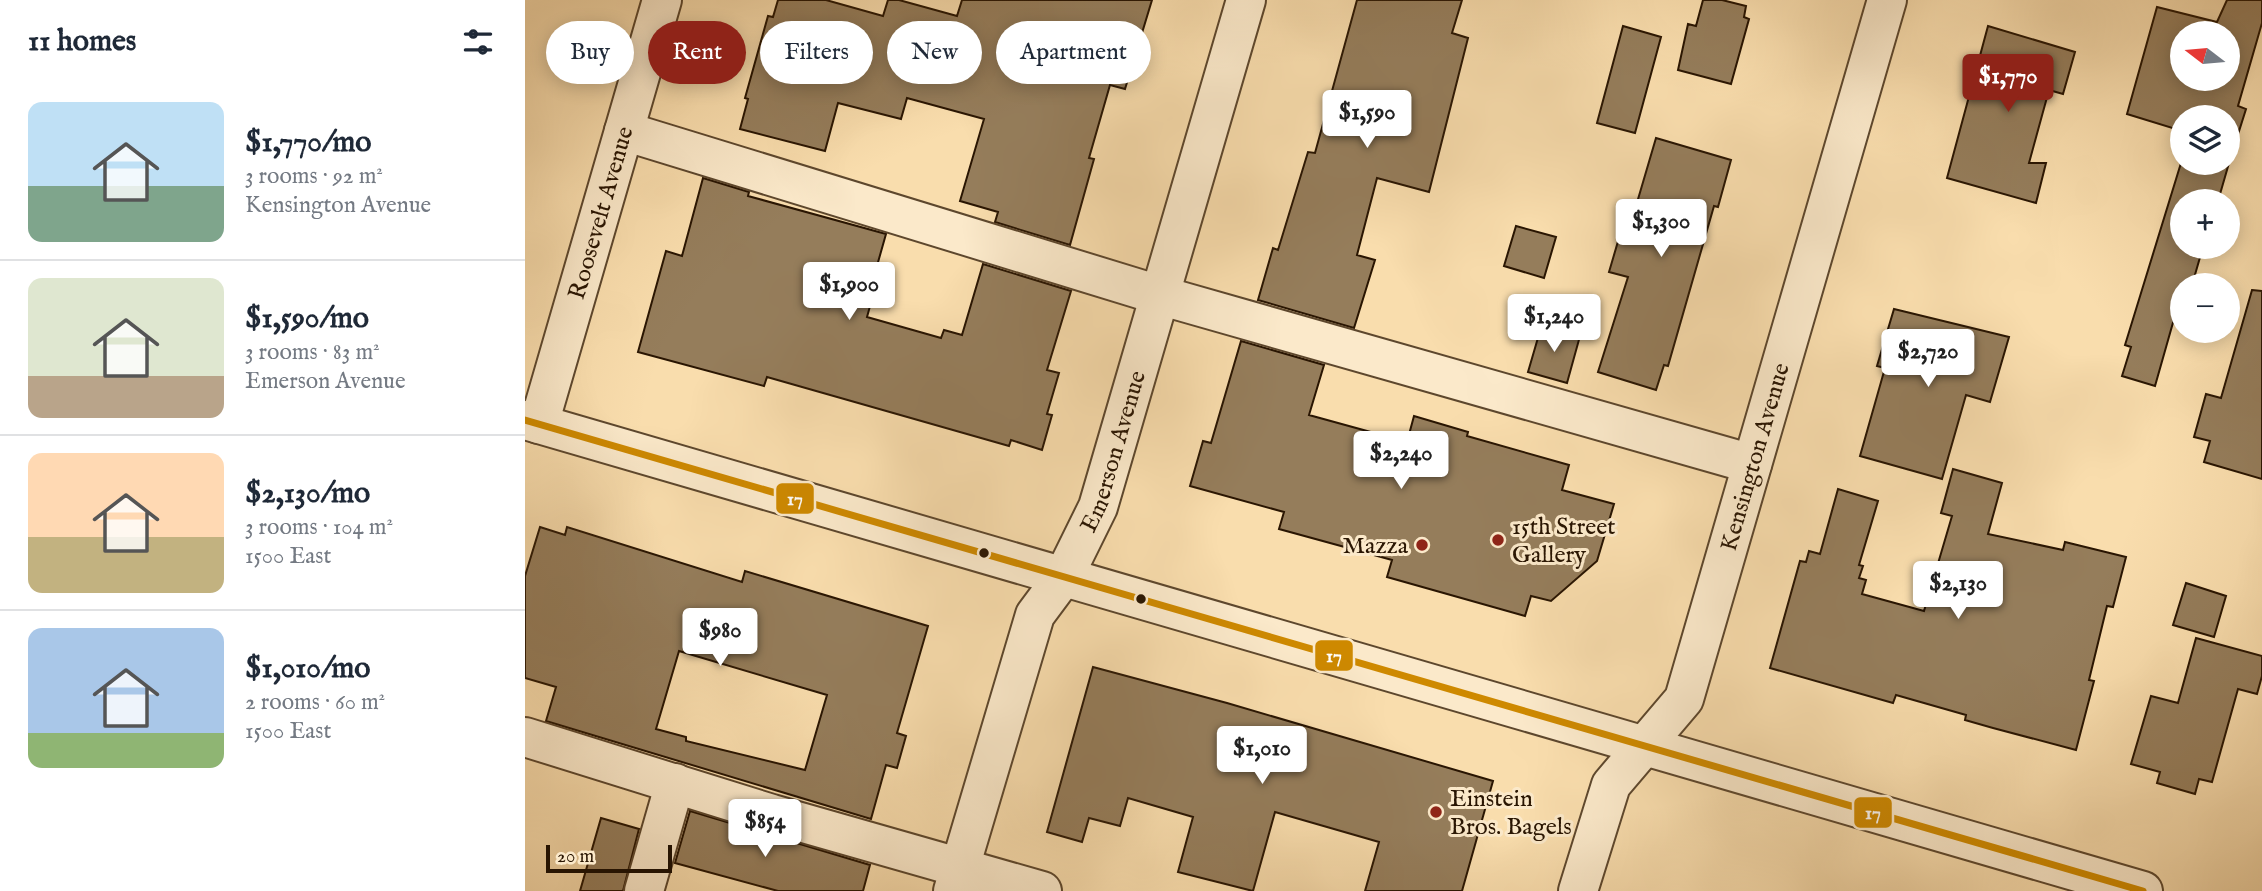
<!DOCTYPE html>
<html lang="en">
<head>
<meta charset="utf-8">
<style>
	body { margin:0; font-family:"IM FELL English",serif; background:#f2f2f3; color:#1f2937; height:100vh; display:flex; flex-direction:column; font-size:26px; white-space:nowrap }
	* { box-sizing:border-box; margin:0 }
	p { font-size:23px; color:#747a83 }
	.icon { flex:none; width:38px; height:38px; fill:none; stroke:currentColor; stroke-width:2; stroke-linecap:round; stroke-linejoin:round }
	.map { position:relative; flex:1; overflow:hidden }
	.side { display:flex; flex-direction:column; background:#fff; width:525px }
	.side>* { flex:none }
	.hud { position:absolute; left:21px; top:21px; width:665px; height:63px; display:flex; gap:14px }
	.needle { width:46px; rotate:286deg }
	.fabs { position:absolute; left:1645px; top:21px; display:grid; gap:14px }
	.fabs a { display:grid; place-items:center; width:70px; height:70px; border-radius:50%; background:#fff; box-shadow:0 4px 18px #0003; font-size:35px }
	.scale { position:absolute; left:21px; bottom:18px; width:126px; box-sizing:border-box; padding-left:7px; border:4px solid #291502; border-top:0; font-size:19px; line-height:24px; white-space:nowrap; color:#291502; -webkit-text-stroke:5px #fbe9ca; paint-order:stroke }
	.price { position:absolute; translate:-50% -60px; padding:0 16px; border-radius:7px; background:#fff; color:#222; font-size:23px; line-height:46px; filter:drop-shadow(0 2px 4px #0008) }
	.price::after { content:''; position:absolute; left:50%; top:42px; width:21px; height:16px; margin-left:-10px; background:inherit; clip-path:polygon(0 0,100% 0,50% 100%) }
	.price.selected { background:#8f2418; color:#fff }
	ul { padding:0; list-style:none }
	li { display:flex; align-items:center; gap:21px; height:175px; padding:0 28px }
	li+li { border-top:2px solid #e0e1e3 }
	li span { display:grid; place-items:center; flex:none; width:196px; height:140px; border-radius:14px; color:#555 }
	li>.icon { margin-inline-start:auto }
	span .icon { width:84px; height:84px; fill:#fffc; stroke-width:1 }
	li b { font-size:30px }
	h2 { display:flex; justify-content:space-between; align-items:center; height:84px; padding:0 28px; font-size:30px }
	.chip { padding:0 24px; border-radius:32px; background:#fff; box-shadow:0 4px 18px #0003; font-size:24px; line-height:63px }
	.chip.selected { background:#8f2418; color:#fff }
	main { display:flex; flex:1; min-height:0 }
	.map>svg:first-child { display:block }
</style>
</head>
<body>
<main>
<section class="side">
<h2>11 homes<svg class="icon" aria-label="filters" viewBox="0 0 24 24"><path d="M4 7h16M4 17h16"/><circle cx="9" cy="7" r="2"/><circle cx="15" cy="17" r="2"/></svg></h2>
<ul>
<li><span style="background:linear-gradient(#bfe0f5 60%,#7fa58c 0)"><svg class="icon" aria-label="home" viewBox="0 0 24 24"><path d="M3 11l9-7 9 7M6 9v11h12V9"/></svg></span><div><b>$1,770/mo</b><p>3 rooms · 92 m²</p><p>Kensington Avenue</p></div></li>
<li><span style="background:linear-gradient(#dfe7d0 70%,#b9a48a 0)"><svg class="icon" aria-label="home" viewBox="0 0 24 24"><path d="M3 11l9-7 9 7M6 9v11h12V9"/></svg></span><div><b>$1,590/mo</b><p>3 rooms · 83 m²</p><p>Emerson Avenue</p></div></li>
<li><span style="background:linear-gradient(#ffd9b3 60%,#c2b280 0)"><svg class="icon" aria-label="home" viewBox="0 0 24 24"><path d="M3 11l9-7 9 7M6 9v11h12V9"/></svg></span><div><b>$2,130/mo</b><p>3 rooms · 104 m²</p><p>1500 East</p></div></li>
<li><span style="background:linear-gradient(#a9c7e8 75%,#8fb573 0)"><svg class="icon" aria-label="home" viewBox="0 0 24 24"><path d="M3 11l9-7 9 7M6 9v11h12V9"/></svg></span><div><b>$1,010/mo</b><p>2 rooms · 60 m²</p><p>1500 East</p></div></li>
</ul>
</section>
<div class="map">
<svg width="1737" height="891" viewBox="0 0 1737 891">
	<rect width="100%" height="100%" fill="#f9ddad"/>
	<filter id="stains"><feTurbulence type="fractalNoise" baseFrequency=".00286" numOctaves="4"/><feColorMatrix values="0 0 0 0 .2 0 0 0 0 .09 0 0 0 0 .02 0 0 0 .5 -.17"/></filter>
	<radialGradient id="worn" r=".72"><stop offset=".6" stop-color="#630" stop-opacity="0"/><stop offset="1" stop-color="#630" stop-opacity=".3"/></radialGradient>
	<path fill="#957d5b" stroke="#291502" stroke-width="2" fill-rule="evenodd" d="M253 0H301L358 16 363 0H374L432 16 437 0H627L600 89 585 85 564 158 569 159 545 245 470 222 473 212 435 201 459 119 382 98 376 119 313 103 300 151 215 129 223 99 220 98 243 16 248 17Z
		M832 0H937L927 33 943 38 904 192 852 178 832 255 850 260 829 328 733 300 748 248 753 250 783 152 790 153Z
		M1178 0H1197L1221 6 1219 17 1224 19 1206 84 1153 70 1163 24 1171 26Z
		M1702 0H1737V23L1713 106 1721 109 1709 147 1703 145V117H1657V131L1602 114 1632 7 1692 22ZM1657 33H1703V79H1657Z
		M1098 26 1136 37 1110 133 1072 123Z
		M1463 26 1550 52 1538 94 1524 90 1504 163H1521L1511 203 1422 178Z
		M1131 138 1206 160 1193 207 1189 206 1143 366 1139 365 1131 390 1073 372 1103 277 1084 272 1099 221 1106 223Z
		M1656 163H1704L1693 201H1657V247H1678L1667 285H1657V306L1653 305 1630 386 1597 376 1606 347 1600 345Z
		M178 178 224 192 223 196 361 234 346 287 350 288 342 317 416 338 419 330 437 335 458 264 546 291 522 370 534 373 522 414 527 415 517 450 486 440 484 446 242 377 239 386 113 352 141 251 157 256Z
		M991 226 1031 237 1019 278 979 266Z
		M1727 290 1737 291V479L1679 462 1685 441 1669 437 1681 394 1696 398Z
		M1369 309 1484 337 1465 402 1441 395 1417 479 1335 456 1360 368 1352 366Z
		M1017 324 1055 336 1042 383 1003 372Z
		M716 341 799 365 784 415 882 442 889 416 943 432 942 436 1044 465 1037 490 1089 504 1072 561 1026 601 1006 596 1000 616 862 577 867 560 754 529 759 512 665 486 678 441 686 443Z
		M1428 469 1477 483 1463 534 1538 550 1540 542 1601 557 1588 607 1582 606 1564 680 1569 681 1551 750 1468 728 1440 720 1441 715 1371 695 1368 703 1245 668 1275 561 1281 562 1284 551 1295 554 1313 489 1353 501 1334 565 1338 566 1334 578 1341 580 1337 594 1399 611 1427 516 1416 513Z
		M15 527 40 535 42 527 217 582 220 571 403 626 372 733 381 736 372 768 361 765 346 819 21 721 31 687 0 678V576ZM154 651 302 695 280 770 161 741V737L131 729Z
		M1661 583 1701 596 1689 637 1648 625Z
		M1671 638 1737 656V676L1732 694 1713 689 1687 782 1674 779 1670 794 1632 783 1635 772 1606 764 1626 696 1653 703Z
		M568 667 702 703 968 781 937 891H840L854 842 750 812 728 891 653 872 668 817 603 798 595 826 564 818 557 842 522 832Z
		M165 811 345 865 338 891H253L150 863Z
		M76 818 114 829 98 891H55Z"/>
	<g fill="none" stroke-linecap="round" stroke-linejoin="round">
		<defs>
			<g id="minor">
				<path d="M99 131 634 295 1227 464"/>
				<path d="M0 420 1618 891"/>
				<path id="s1" d="M14 424 137 0"/>
				<path d="M0 737 247 814 517 891"/>
				<path d="M119 891 150 783"/>
				<path id="s2" d="M428 891 510 615 539 576 573 507 721 0"/>
				<path id="s3" d="M1053 891 1086 785 1159 699 1362 0"/>
			</g>
		</defs>
		<use href="#minor" stroke="#5d472d" stroke-width="42"/>
		<use href="#minor" stroke="#fbe9ca" stroke-width="38"/>
		<defs>
			<path id="bus-1" d="M0 420 1618 891"/>
		</defs>
		<use href="#bus-1" stroke="#fbe9ca" stroke-width="12"/>
		<use href="#bus-1" stroke="#ce8900" stroke-width="7"/>
	</g>
	<g fill="#8f2418" stroke="#fbe9ca" stroke-width="2.5">
		<circle cx="973" cy="540" r="7"/>
		<circle cx="897" cy="545" r="7"/>
		<circle cx="911" cy="812" r="7"/>
	</g>
	<g fill="#291502" stroke="#fbe9ca" stroke-width="2.5">
		<circle cx="459" cy="553" r="6"/>
		<circle cx="616" cy="599" r="6"/>
	</g>
	<g text-anchor="middle" stroke-width="6" stroke-linejoin="round" paint-order="stroke">
		<g font-size="24" fill="#291502" stroke="#fbe9ca">
			<text dy="8" stroke="none"><textPath href="#s1" startOffset="220">Roosevelt Avenue</textPath></text>
			<text dy="8" stroke="none"><textPath href="#s2" startOffset="471">Emerson Avenue</textPath></text>
			<text dy="8" stroke="none"><textPath href="#s3" startOffset="476">Kensington Avenue</textPath></text>
		</g>
		<g font-size="24" fill="#291502" stroke="#fbe9ca" text-anchor="start">
			<text x="987" y="534">15th Street<tspan x="987" dy="28">Gallery</tspan></text>
			<text x="883" y="553" text-anchor="end">Mazza</text>
			<text x="925" y="806">Einstein<tspan x="925" dy="28">Bros. Bagels</tspan></text>
		</g>
	</g>
	<g stroke="#fbe9ca" stroke-width="2.5">
		<rect x="250" y="482" width="40" height="33" rx="7" fill="#ce8900"/>
		<rect x="789" y="639" width="40" height="33" rx="7" fill="#ce8900"/>
		<rect x="1328" y="796" width="40" height="33" rx="7" fill="#ce8900"/>
	</g>
	<g font-size="19" text-anchor="middle" font-weight="bold" fill="#fff">
		<text x="270" y="505">17</text>
		<text x="809" y="662">17</text>
		<text x="1348" y="819">17</text>
	</g>
	<rect width="100%" height="100%" filter="url(#stains)"/>
	<rect width="100%" height="100%" fill="url(#worn)"/>
</svg>
<div class="fabs">
<a><svg class="needle" viewBox="-14 -14 28 28"><path d="M0-13l5 13h-10z" fill="#e53935"/><path d="M0 13l5-13h-10z" fill="#747a83"/></svg></a>
<a><svg class="icon" aria-label="layers" viewBox="0 0 24 24"><path d="M12 4l9 5-9 5-9-5zM3 14l9 5 9-5"/></svg></a>
<a>+</a>
<a>−</a>
</div>
<div class="scale">20 m</div>
<b class="price selected" style="left:1483px;top:114px">$1,770</b>
<b class="price" style="left:842px;top:150px">$1,590</b>
<b class="price" style="left:1136px;top:259px">$1,300</b>
<b class="price" style="left:324px;top:322px">$1,900</b>
<b class="price" style="left:1029px;top:354px">$1,240</b>
<b class="price" style="left:1403px;top:389px">$2,720</b>
<b class="price" style="left:876px;top:491px">$2,240</b>
<b class="price" style="left:1433px;top:621px">$2,130</b>
<b class="price" style="left:195px;top:668px">$980</b>
<b class="price" style="left:737px;top:786px">$1,010</b>
<b class="price" style="left:240px;top:859px">$854</b>
<div class="hud">
<a class="chip">Buy</a>
<a class="chip selected">Rent</a>
<a class="chip">Filters</a>
<a class="chip">New</a>
<a class="chip">Apartment</a>
</div>
</div>
</main>
</body>
</html>
